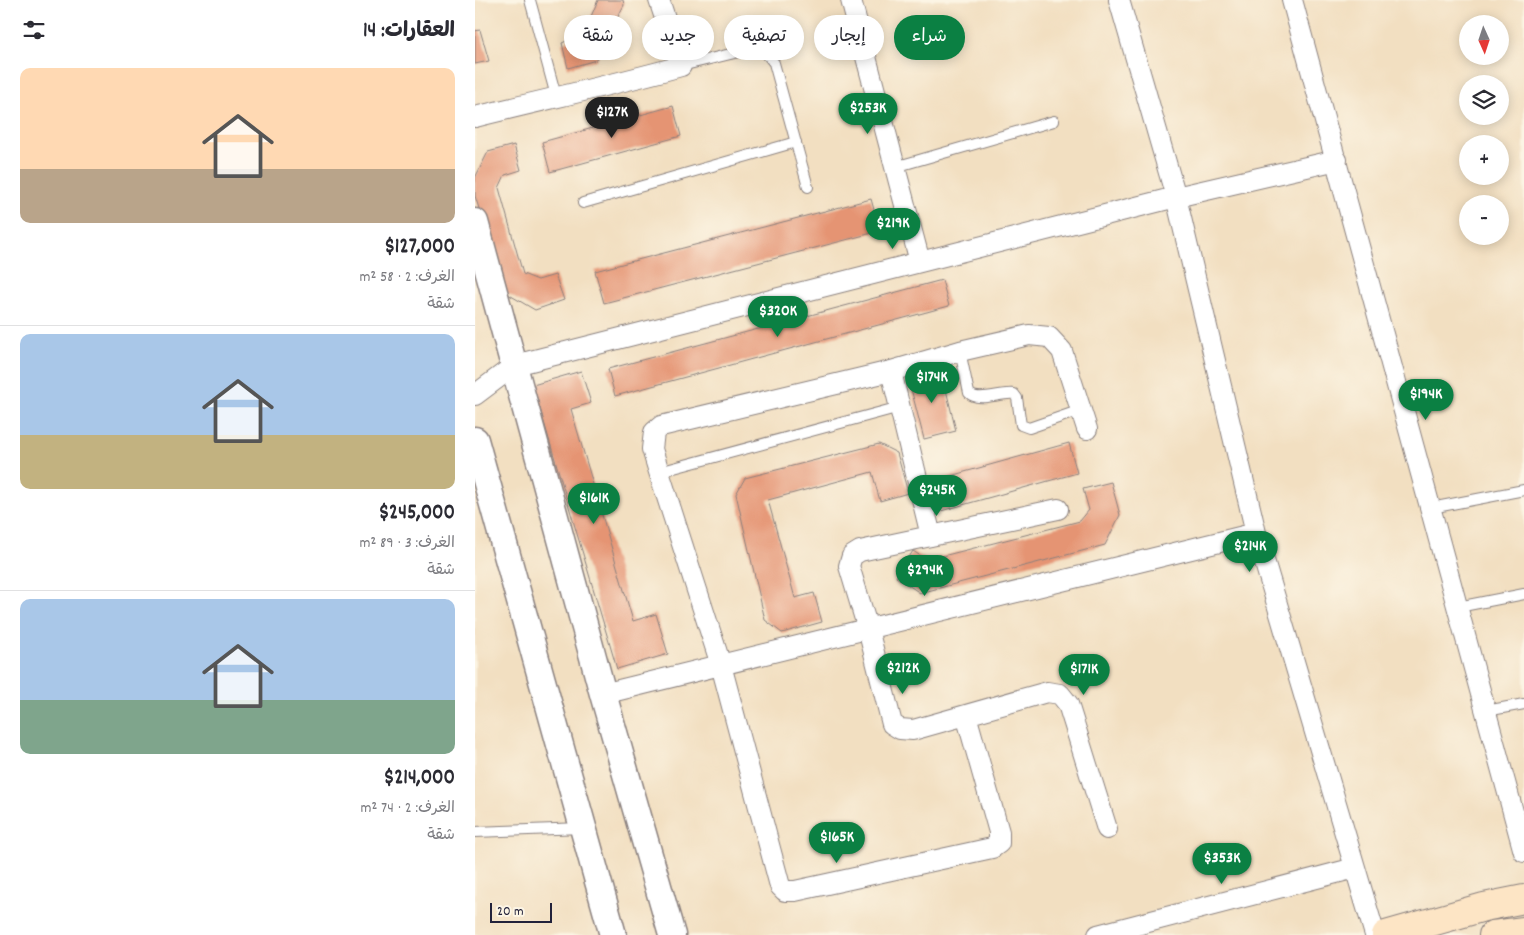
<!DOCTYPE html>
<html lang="ar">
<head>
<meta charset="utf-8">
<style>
	body { margin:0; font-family:Dekko,"Playpen Sans Arabic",sans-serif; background:#f2f2f3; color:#2b2b33; direction:rtl; height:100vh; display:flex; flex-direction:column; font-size:19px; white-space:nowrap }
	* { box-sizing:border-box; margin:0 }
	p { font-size:16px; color:#7c7c81 }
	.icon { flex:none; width:28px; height:28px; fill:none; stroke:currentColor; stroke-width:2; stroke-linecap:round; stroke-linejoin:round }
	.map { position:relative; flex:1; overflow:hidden; direction:ltr }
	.drawer { display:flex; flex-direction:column; background:#fff; width:475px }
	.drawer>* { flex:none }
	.banner { position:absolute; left:15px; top:15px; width:475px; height:45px; direction:rtl; display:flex; gap:10px }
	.needle { width:32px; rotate:177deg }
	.controls { position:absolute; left:984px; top:15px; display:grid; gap:10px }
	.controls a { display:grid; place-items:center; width:50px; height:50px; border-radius:50%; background:#fff; box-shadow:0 2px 12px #0003; font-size:25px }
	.scale { position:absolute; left:15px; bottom:12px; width:62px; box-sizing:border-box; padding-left:5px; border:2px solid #22223b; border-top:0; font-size:14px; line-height:18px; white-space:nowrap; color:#22223b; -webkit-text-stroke:4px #fcf5e5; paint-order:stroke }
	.price { position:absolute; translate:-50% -42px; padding:0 11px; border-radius:18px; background:#0b8043; color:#fff; font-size:16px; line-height:32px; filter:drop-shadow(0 1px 2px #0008) }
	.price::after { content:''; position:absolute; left:50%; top:30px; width:15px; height:11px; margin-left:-8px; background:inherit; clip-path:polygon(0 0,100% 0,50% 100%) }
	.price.current { background:#222; color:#fff }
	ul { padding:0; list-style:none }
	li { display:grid; align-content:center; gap:10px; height:265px; padding:0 20px }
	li+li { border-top:1px solid #e1e1e2 }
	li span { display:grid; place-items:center; height:155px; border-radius:10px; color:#555 }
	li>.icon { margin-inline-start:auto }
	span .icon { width:90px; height:90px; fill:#fffc; stroke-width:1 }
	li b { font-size:21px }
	h2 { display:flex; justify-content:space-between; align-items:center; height:60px; padding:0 20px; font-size:21px }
	.tag { padding:0 18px; border-radius:22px; background:#fff; box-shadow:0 2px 12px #0003; font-size:18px; line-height:45px }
	.tag.current { background:#0b8043; color:#fff }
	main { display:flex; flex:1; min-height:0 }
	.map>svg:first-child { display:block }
</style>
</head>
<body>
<main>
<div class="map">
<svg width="1049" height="935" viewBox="0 0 1049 935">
	<rect width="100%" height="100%" fill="#fcf5e5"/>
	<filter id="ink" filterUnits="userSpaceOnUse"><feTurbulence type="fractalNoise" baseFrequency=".02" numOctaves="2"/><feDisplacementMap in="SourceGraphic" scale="10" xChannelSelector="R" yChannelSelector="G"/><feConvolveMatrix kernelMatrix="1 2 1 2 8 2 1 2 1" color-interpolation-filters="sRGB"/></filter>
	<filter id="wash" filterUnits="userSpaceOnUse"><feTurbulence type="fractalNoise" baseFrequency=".0096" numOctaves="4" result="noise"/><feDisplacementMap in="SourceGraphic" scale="20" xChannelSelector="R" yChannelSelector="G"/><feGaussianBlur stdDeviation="1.12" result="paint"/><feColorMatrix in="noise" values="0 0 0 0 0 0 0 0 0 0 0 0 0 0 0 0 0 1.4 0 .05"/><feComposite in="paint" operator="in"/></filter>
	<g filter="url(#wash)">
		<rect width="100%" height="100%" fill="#f2dfc1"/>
		<g id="blocks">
			<path fill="#e59473" d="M123 0H148L149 5 121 60 93 68 87 43 109 33Z
				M5 30 14 61 0 64V31Z
				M198 106 206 136 75 172 67 142Z
				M39 145 46 170 30 175 24 188 48 274 63 280 80 275 89 300 60 310 31 293 0 196V178L13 152Z
				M396 199 405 231 129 303 120 271Z
				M467 280 474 306 140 396 133 369Z
				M466 369 481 431 449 439 433 377Z
				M106 371 116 403 96 409 158 621 181 614 193 654 142 669 58 385Z
				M594 443 602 473 466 511 457 481Z
				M404 444 422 453 433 493 405 501 397 472 293 500 320 598 339 593 347 622 307 633 290 620 261 494 270 478Z
				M636 482 645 515 630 545 445 593 421 577 438 551 452 560 605 521 614 510 608 489Z"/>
		</g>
	</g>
	<g filter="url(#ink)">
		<use href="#blocks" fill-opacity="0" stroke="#8a807e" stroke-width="1"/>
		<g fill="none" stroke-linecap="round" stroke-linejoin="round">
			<defs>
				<path id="service" d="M55 0 81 96
					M206 66 276 49 291 53 299 63 333 187
					M420 167 579 121
					M108 203 321 142
					M485 351 494 393C503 403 526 392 539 394L542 398 546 425 554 428 606 410
					M184 472 425 407
					M956 508 1049 490
					M983 607 1049 594
					M1011 711 1049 704
					M0 832 107 828"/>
				<path id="minor" d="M376 0 445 262
					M644 0 701 197 781 533 900 935
					M817 0 1049 852
					M0 117C68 100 138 85 206 66L184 0
					M416 371 456 536
					M0 395 40 365 701 197 862 160
					M583 509 385 551 377 556 374 566 393 629 417 724 425 729 438 730 572 692 585 694 593 704 632 829
					M128 694 781 533
					M491 715 524 832V843L517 848 320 891H310L305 886 246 665 184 472 177 449 179 432 186 426 416 371 485 351 554 335 574 337 587 351 612 429
					M623 935 880 868"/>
				<path id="tertiary" d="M0 222 128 694 197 935
					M0 440 138 935"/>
				<path id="secondary" d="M911 935 1009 907 1049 899
					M1018 935 1049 931"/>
			</defs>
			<use href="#service" stroke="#8a807e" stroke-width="12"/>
			<use href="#minor" stroke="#8a807e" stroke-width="22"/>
			<use href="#tertiary" stroke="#8a807e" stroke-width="29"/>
			<use href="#secondary" stroke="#8a807e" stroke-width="30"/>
			<use href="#service" stroke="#fff" stroke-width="10"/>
			<use href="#minor" stroke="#fff" stroke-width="20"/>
			<use href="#tertiary" stroke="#fff" stroke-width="26"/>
			<use href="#secondary" stroke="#fde5c5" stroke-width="28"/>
		</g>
	</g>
</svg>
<div class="controls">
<a><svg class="needle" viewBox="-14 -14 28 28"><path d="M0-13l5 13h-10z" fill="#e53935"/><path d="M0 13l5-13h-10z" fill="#7c7c81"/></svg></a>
<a><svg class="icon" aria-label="layers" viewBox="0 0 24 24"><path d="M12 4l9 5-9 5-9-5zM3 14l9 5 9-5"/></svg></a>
<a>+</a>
<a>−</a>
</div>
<div class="scale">20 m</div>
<b class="price" style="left:393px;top:135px">$253K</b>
<b class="price current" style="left:137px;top:139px">$127K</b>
<b class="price" style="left:418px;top:250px">$219K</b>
<b class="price" style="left:303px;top:338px">$320K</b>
<b class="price" style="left:457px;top:404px">$174K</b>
<b class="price" style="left:951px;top:421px">$194K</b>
<b class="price" style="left:462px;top:517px">$245K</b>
<b class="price" style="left:119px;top:525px">$161K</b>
<b class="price" style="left:775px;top:573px">$214K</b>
<b class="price" style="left:450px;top:597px">$294K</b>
<b class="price" style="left:428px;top:695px">$212K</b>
<b class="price" style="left:609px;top:696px">$171K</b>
<b class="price" style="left:362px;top:864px">$165K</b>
<b class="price" style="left:747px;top:885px">$353K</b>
<div class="banner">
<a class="tag current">شراء</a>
<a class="tag">إيجار</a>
<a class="tag">تصفية</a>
<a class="tag">جديد</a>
<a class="tag">شقة</a>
</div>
</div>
<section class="drawer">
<h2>العقارات: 14<svg class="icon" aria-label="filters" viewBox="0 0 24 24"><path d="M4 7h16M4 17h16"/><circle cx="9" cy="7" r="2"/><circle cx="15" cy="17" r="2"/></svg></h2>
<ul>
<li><span style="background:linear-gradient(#ffd9b3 65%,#b9a48a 0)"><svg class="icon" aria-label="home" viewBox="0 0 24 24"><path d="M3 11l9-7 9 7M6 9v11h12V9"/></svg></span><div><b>$127,000</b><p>الغرف: 2 · 58 m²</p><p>شقة</p></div></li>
<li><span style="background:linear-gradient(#a9c7e8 65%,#c2b280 0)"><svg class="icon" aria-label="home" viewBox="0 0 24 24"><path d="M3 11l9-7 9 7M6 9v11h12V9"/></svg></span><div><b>$245,000</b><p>الغرف: 3 · 89 m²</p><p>شقة</p></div></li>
<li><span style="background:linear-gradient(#a9c7e8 65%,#7fa58c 0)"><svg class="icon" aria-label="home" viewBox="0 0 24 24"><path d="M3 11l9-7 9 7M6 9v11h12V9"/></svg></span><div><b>$214,000</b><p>الغرف: 2 · 74 m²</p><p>شقة</p></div></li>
</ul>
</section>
</main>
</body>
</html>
